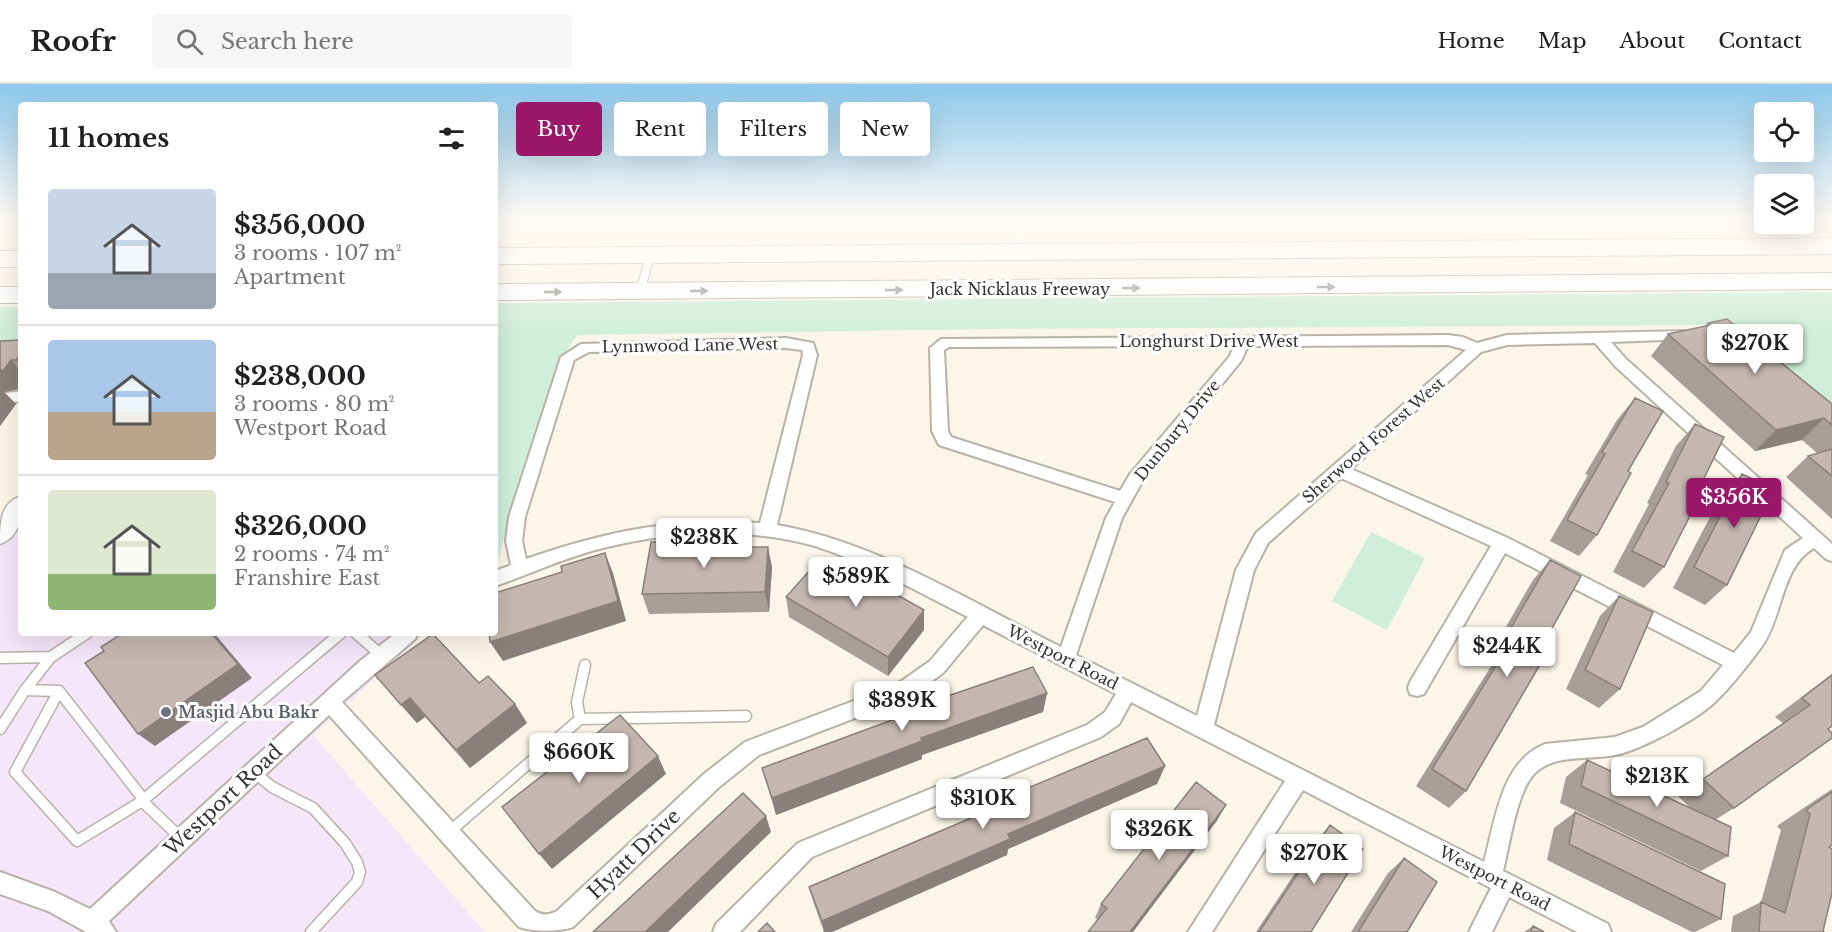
<!DOCTYPE html>
<html lang="en">
<head>
<meta charset="utf-8">
<style>
	body { margin:0; font-family:"Libre Baskerville",serif; background:#f6f6f6; color:#202124; height:100vh; display:flex; flex-direction:column; font-size:22px; white-space:nowrap }
	* { box-sizing:border-box; margin:0 }
	p { font-size:20px; color:#757577 }
	.icon { flex:none; width:33px; height:33px; fill:none; stroke:currentColor; stroke-width:2; stroke-linecap:round; stroke-linejoin:round }
	.map { position:relative; flex:1; overflow:hidden }
	.side { position:absolute; left:18px; top:18px; width:480px; height:534px; display:flex; flex-direction:column; background:#fff; border-radius:6px; box-shadow:0 6px 24px #0002 }
	.side>* { flex:none }
	.banner { position:absolute; left:516px; top:18px; width:570px; height:54px; display:flex; gap:12px }
	.controls { position:absolute; left:1754px; top:18px; display:grid; gap:12px }
	.controls a { display:grid; place-items:center; width:60px; height:60px; border-radius:6px; background:#fff; box-shadow:0 6px 24px #0002; font-size:30px }
	.price { position:absolute; translate:-50% -51px; padding:0 14px; border-radius:6px; background:#fff; color:#222; font-size:20px; line-height:39px; filter:drop-shadow(0 2px 3px #0008) }
	.price::after { content:''; position:absolute; left:50%; top:36px; width:18px; height:14px; margin-left:-9px; background:inherit; clip-path:polygon(0 0,100% 0,50% 100%) }
	.price.active { background:#9b176a; color:#fff }
	ul { padding:0; list-style:none }
	li { display:flex; align-items:center; gap:18px; height:150px; padding:0 30px }
	li+li { border-top:2px solid #e0e0e0 }
	li span { display:grid; place-items:center; flex:none; width:168px; height:120px; border-radius:6px; color:#555 }
	li>.icon { margin-inline-start:auto }
	span .icon { width:72px; height:72px; fill:#fffc; stroke-width:1 }
	li b { font-size:26px }
	h2 { display:flex; justify-content:space-between; align-items:center; height:72px; padding:0 30px; font-size:26px }
	.tag { padding:0 21px; border-radius:6px; background:#fff; box-shadow:0 6px 24px #0002; font-size:21px; line-height:54px }
	.tag.active { background:#9b176a; color:#fff }
	header { display:flex; align-items:center; gap:36px; box-sizing:border-box; height:84px; padding:0 30px; background:#fff; border-bottom:2px solid #e0e0e0 }
	header strong { font-size:28px }
	nav { display:flex; gap:33px; margin-inline-start:auto; font-size:21px }
	.search { width:420px; height:54px; background:#f6f6f6; display:flex; align-items:center; gap:15px; box-sizing:border-box; padding:0 21px; border-radius:6px; color:#757577; font-size:22px }
	.map>svg:first-child { display:block }
</style>
</head>
<body>
<header>
<strong>Roofr</strong>
<div class="search"><svg class="icon" aria-label="search" viewBox="0 0 24 24"><circle cx="10" cy="10" r="6"/><path d="M15 15l6 6"/></svg>Search here</div>
<nav><a>Home</a><a>Map</a><a>About</a><a>Contact</a></nav>
</header>
<div class="map">
<svg width="1832" height="848" viewBox="0 0 1832 848">
	<rect width="100%" height="100%" fill="#fcf5e9"/>
	<path fill="#f5e6f9" d="M21 426V549H425L313 651 485 848H0V429L2 427Z"/>
	<path fill="#cfeedc" d="M1832 208V345L1705 241 990 245 577 251 566 268 507 441 498 478 495 480V219Z
		M0 223H21V256H0Z
		M1371 448 1425 474 1387 546 1332 517Z"/>
	<g fill="none" stroke-linecap="round" stroke-linejoin="round">
		<defs>
			<path id="lane-far1" d="M640 207 651 170"/>
			<path id="lane" d="M356 549 381 571
				M0 574 51 573 87 549
				M25 606 51 573
				M59 607 144 716 77 757 15 688Z
				M580 635 577 618 585 581
				M0 645 25 606 59 607
				M254 688 272 703 313 724 345 759 357 778 360 788 357 798 311 848
				M448 749 580 635 746 632
				M181 754 142 717 341 549"/>
			<path id="street" d="M1685 247 1690 249 1692 252 1690 255 1611 258 1626 275 1832 460V477L1826 475 1814 464C1782 482 1783 529 1764 559 1753 575 1730 604 1715 618 1696 636 1641 666 1615 671 1586 677 1549 668 1530 695 1516 715 1509 763 1503 787L1608 840 1611 848H1577L1509 813 1492 848H1469L1491 804 1303 706 1212 848H1188L1285 697 1131 618 1119 640 1101 653 812 773 740 848H713L716 840 798 759 1087 641 1105 628 1116 610 983 541 943 589 910 613 759 671 718 704 573 843C558 848 534 848 519 843L329 631 109 837 116 848H86L48 827 0 810V788L55 808 90 825 360 577 396 549H418L415 555 342 618 535 827C542 832 549 831 557 827L704 690 745 658 896 601 930 577 965 536 968 533C918 508 868 479 815 462 748 443 674 447 607 463 568 472 533 489 495 502V487L511 481 506 457 509 433 561 273 581 260 786 254 813 259 817 271 777 441C874 457 973 519 1061 563L1106 434 1115 418 939 361 932 347 930 264 941 255 1448 251 1463 253 1477 259 1507 251ZM1595 259 1616 283 1803 454 1785 466 1751 548 1734 569 1508 454 1351 385 1481 268 1507 261ZM1448 261 1466 266 1256 449 1236 486 1197 632 1076 571 1122 434 1142 398 1241 277 1248 262ZM1234 262 1230 272 1130 390 1120 407 951 353 948 347 944 266 949 263ZM786 264 802 266 803 271 760 439C676 433 606 447 526 475L522 457 525 433 574 276 589 268ZM1341 394 1491 462 1410 598 1408 604 1410 610 1417 612 1424 610 1505 469 1723 581 1701 607 1643 643 1615 653 1545 660C1501 677 1495 738 1484 778L1214 641 1254 486 1268 459Z
				M21 307V317L0 320V310Z"/>
			<path id="secondary" d="M21 412C21 431 22 452 0 460 0 440 0 419 21 412Z"/>
			<path id="highway" d="M1832 154V170L495 180V164Z
				M0 167H21V183H0Z
				M1832 189V205L495 216V200Z
				M0 203H21V219H0Z"/>
		</defs>
		<use href="#lane-far1" stroke="#b9b2a6" stroke-width="10"/>
		<use href="#lane" stroke="#b9b2a6" stroke-width="13"/>
		<use href="#street" stroke="#b9b2a6" stroke-width="4"/>
		<use href="#secondary" stroke="#b9b2a6" stroke-width="3"/>
		<use href="#highway" stroke="#b9b2a6" stroke-width="2"/>
		<use href="#lane-far1" stroke="#fff" stroke-width="8"/>
		<use href="#lane" stroke="#fff" stroke-width="10"/>
		<use href="#street" fill="#fff" fill-rule="evenodd"/>
		<use href="#secondary" fill="#fff" fill-rule="evenodd"/>
		<use href="#highway" fill="#fff" fill-rule="evenodd"/>
	</g>
	<path fill="#a99d97" d="M1708 239 1832 320V435L1786 393 1808 372 1817 369 1802 356 1755 367 1651 272 1668 250 1705 242Z
		M21 256V308L19 305 4 308 16 320 0 342V257Z
		M1635 314 1628 387 1597 451 1579 472 1550 457 1588 391 1585 390 1617 336Z
		M1695 340 1693 417 1664 483 1644 504 1613 488 1649 420 1647 419 1676 362Z
		M1742 390 1727 501 1705 521 1673 504 1721 412Z
		M694 464 772 483 769 528 649 530 642 510Z
		M1550 476 1535 575 1466 707 1449 724 1416 702 1498 571 1492 567 1533 496Z
		M882 511 924 526V546L888 592 789 533 786 513Z
		M1619 512 1620 605 1599 624 1566 605 1600 532Z
		M1832 590V642L1734 724 1715 736 1728 772 1701 787 1560 719 1566 693 1587 676 1691 725 1678 712 1783 639 1775 633Z
		M375 591 479 599 515 620 527 639 470 684 425 633 417 639Z
		M1047 609 1043 628 922 671V675L776 731 762 684 921 625V621Z
		M1165 682 1157 700 1008 765 1007 771 832 848H824L813 817 809 803 1008 718 1009 712Z
		M1832 705V761L1829 763 1823 847 1824 848H1731L1733 832 1761 818 1781 746 1777 742Z
		M1226 721 1216 738 1098 836 1095 834 1101 820Z
		M1575 728 1721 835 1695 848H1692L1547 776 1554 744Z
		M1330 741 1311 848H1256L1316 757Z
		M1404 774 1407 848H1351L1388 789Z
		M1533 842 1544 848H1524Z"/>
	<path fill="#8a807b" d="M21 269V281L16 276Z
		M11 276 21 287V308L19 305 4 308 16 320 0 342V283Z
		M1824 334 1802 356 1755 367 1776 346Z
		M768 463 772 483 769 528 765 508Z
		M605 469 613 489 626 537 503 577 490 558Z
		M924 526V546L888 592V573Z
		M211 549H214L252 594 155 662 138 650Z
		M1047 609 1043 628 922 671V675L776 731 772 714 921 654Z
		M410 614 425 633 417 639 401 621Z
		M515 620 527 639 470 684 456 666Z
		M658 672 666 690 552 785 539 770Z
		M1165 682 1157 700 1008 765 1007 771 832 848H824L822 837 1008 750Z
		M1226 721 1216 738 1133 848H1130Z
		M766 732 771 748 668 848H645Z"/>
	<path fill="#c5b7b0" stroke="#8a807b" stroke-width="1.5" d="M1727 235 1832 320V341L1824 334 1776 346 1668 250 1711 241 1708 239Z
		M21 256V269L16 276H11L2 288 0 284V257Z
		M1635 314 1663 327 1628 387 1631 389 1597 451 1567 436 1605 370 1602 368Z
		M1695 340 1724 353 1693 417 1697 418 1664 483 1632 467 1669 399 1666 398Z
		M1832 365V392L1808 372Z
		M1742 390 1774 405 1727 501 1694 483Z
		M693 457 692 464 768 463 765 508 642 510 651 458Z
		M605 469 618 517 490 558 489 549H495V509L562 488 561 482Z
		M819 476 882 511 887 505 924 526 888 573 786 513Z
		M1550 476 1581 492 1535 575 1541 579 1466 707 1432 685 1515 551 1509 547Z
		M1619 512 1653 528 1620 605 1585 586Z
		M123 549H211L238 580 138 650 85 579 104 567 101 563Z
		M433 550 479 599 488 592 515 620 456 666 410 614 401 621 375 591Z
		M1033 583 1047 609 921 654 922 657 772 714 762 684 922 625 921 621Z
		M1832 591V642L1828 645 1832 649V654L1734 724 1703 695 1810 621 1802 614Z
		M620 631 658 672 539 770 502 723Z
		M1147 654 1165 682 1008 750 1010 755 822 837 809 803 1011 717 1009 712Z
		M1587 676 1731 743 1728 772 1581 702Z
		M1196 698 1226 721 1130 848H1088L1107 824 1101 820Z
		M1832 708V761L1829 763 1832 765V809L1823 847 1824 848H1759L1761 818 1785 829 1810 730 1806 726Z
		M743 709 766 732 645 848H593Z
		M1575 728 1725 800 1721 835 1569 760Z
		M1330 741 1363 765 1311 848H1259Z
		M1404 774 1437 798 1407 848H1358Z
		M767 839 775 848H758Z
		M1533 842 1544 848H1531Z"/>
	<defs><path id="oneway-solid" d="M-6-.8H1V-3.2L6.5 0L1 3.2V.8H-6Z" transform="scale(1.5)"/></defs>
	<g fill="#9b9a97">
		<use href="#oneway-solid" transform="translate(1326 203)"/>
		<use href="#oneway-solid" transform="translate(1131 204)"/>
		<use href="#oneway-solid" transform="translate(894 206)"/>
		<use href="#oneway-solid" transform="translate(699 207)"/>
		<use href="#oneway-solid" transform="translate(553 208)"/>
	</g>
	<linearGradient id="sky" x2="0" y2="1"><stop stop-color="#8dc8eb"/><stop offset="0.53" stop-color="#fefaf5"/><stop offset="1" stop-color="#fefaf5" stop-opacity="0"/></linearGradient>
	<rect width="1832" height="254" fill="url(#sky)"/>
	<circle fill="#6b7280" stroke="#fff" stroke-width="2" cx="166" cy="628" r="6"/>
	<g text-anchor="middle" stroke-width="6" stroke-linejoin="round" paint-order="stroke">
		<g font-size="16" fill="#37342f" stroke="#fff">
			<text x="1020" y="211">Jack Nicklaus Freeway</text>
			<text x="1209" y="263">Longhurst Drive West</text>
			<text transform="translate(690 261) rotate(-1)" y="6">Lynnwood Lane West</text>
			<text transform="translate(1177 346) rotate(-51)" y="6">Dunbury Drive</text>
			<text transform="translate(1373 356) rotate(-41)" y="6">Sherwood Forest West</text>
			<text transform="translate(1063 573) rotate(27)" y="6">Westport Road</text>
			<text transform="translate(1495 794) rotate(27)" y="6">Westport Road</text>
		</g>
		<g font-size="16" font-weight="bold" fill="#5b616d" stroke="#fff" text-anchor="start">
			<text x="178" y="634">Masjid Abu Bakr</text>
		</g>
		<g font-size="20" fill="#37342f" stroke="#fff">
			<text transform="translate(223 716) rotate(-43)" y="7">Westport Road</text>
			<text transform="translate(634 770) rotate(-44)" y="7">Hyatt Drive</text>
		</g>
	</g>
</svg>
<div class="controls">
<a><svg class="icon" aria-label="locate" viewBox="0 0 24 24"><circle cx="12" cy="12" r="6"/><path d="M12 2v4M12 18v4M2 12h4M18 12h4"/></svg></a>
<a><svg class="icon" aria-label="layers" viewBox="0 0 24 24"><path d="M12 4l9 5-9 5-9-5zM3 14l9 5 9-5"/></svg></a>
</div>
<b class="price" style="left:1755px;top:291px">$270K</b>
<b class="price active" style="left:1734px;top:445px">$356K</b>
<b class="price" style="left:704px;top:485px">$238K</b>
<b class="price" style="left:856px;top:524px">$589K</b>
<b class="price" style="left:1507px;top:594px">$244K</b>
<b class="price" style="left:902px;top:648px">$389K</b>
<b class="price" style="left:579px;top:700px">$660K</b>
<b class="price" style="left:1657px;top:724px">$213K</b>
<b class="price" style="left:983px;top:746px">$310K</b>
<b class="price" style="left:1159px;top:777px">$326K</b>
<b class="price" style="left:1314px;top:801px">$270K</b>
<div class="banner">
<a class="tag active">Buy</a>
<a class="tag">Rent</a>
<a class="tag">Filters</a>
<a class="tag">New</a>
</div>
<section class="side">
<h2>11 homes<svg class="icon" aria-label="filters" viewBox="0 0 24 24"><path d="M4 7h16M4 17h16"/><circle cx="9" cy="7" r="2"/><circle cx="15" cy="17" r="2"/></svg></h2>
<ul>
<li><span style="background:linear-gradient(#c9d6e8 70%,#9aa5b1 0)"><svg class="icon" aria-label="home" viewBox="0 0 24 24"><path d="M3 11l9-7 9 7M6 9v11h12V9"/></svg></span><div><b>$356,000</b><p>3 rooms · 107 m²</p><p>Apartment</p></div></li>
<li><span style="background:linear-gradient(#a9c7e8 60%,#b9a48a 0)"><svg class="icon" aria-label="home" viewBox="0 0 24 24"><path d="M3 11l9-7 9 7M6 9v11h12V9"/></svg></span><div><b>$238,000</b><p>3 rooms · 80 m²</p><p>Westport Road</p></div></li>
<li><span style="background:linear-gradient(#dfe7d0 70%,#8fb573 0)"><svg class="icon" aria-label="home" viewBox="0 0 24 24"><path d="M3 11l9-7 9 7M6 9v11h12V9"/></svg></span><div><b>$326,000</b><p>2 rooms · 74 m²</p><p>Franshire East</p></div></li>
</ul>
</section>
</div>
</body>
</html>
